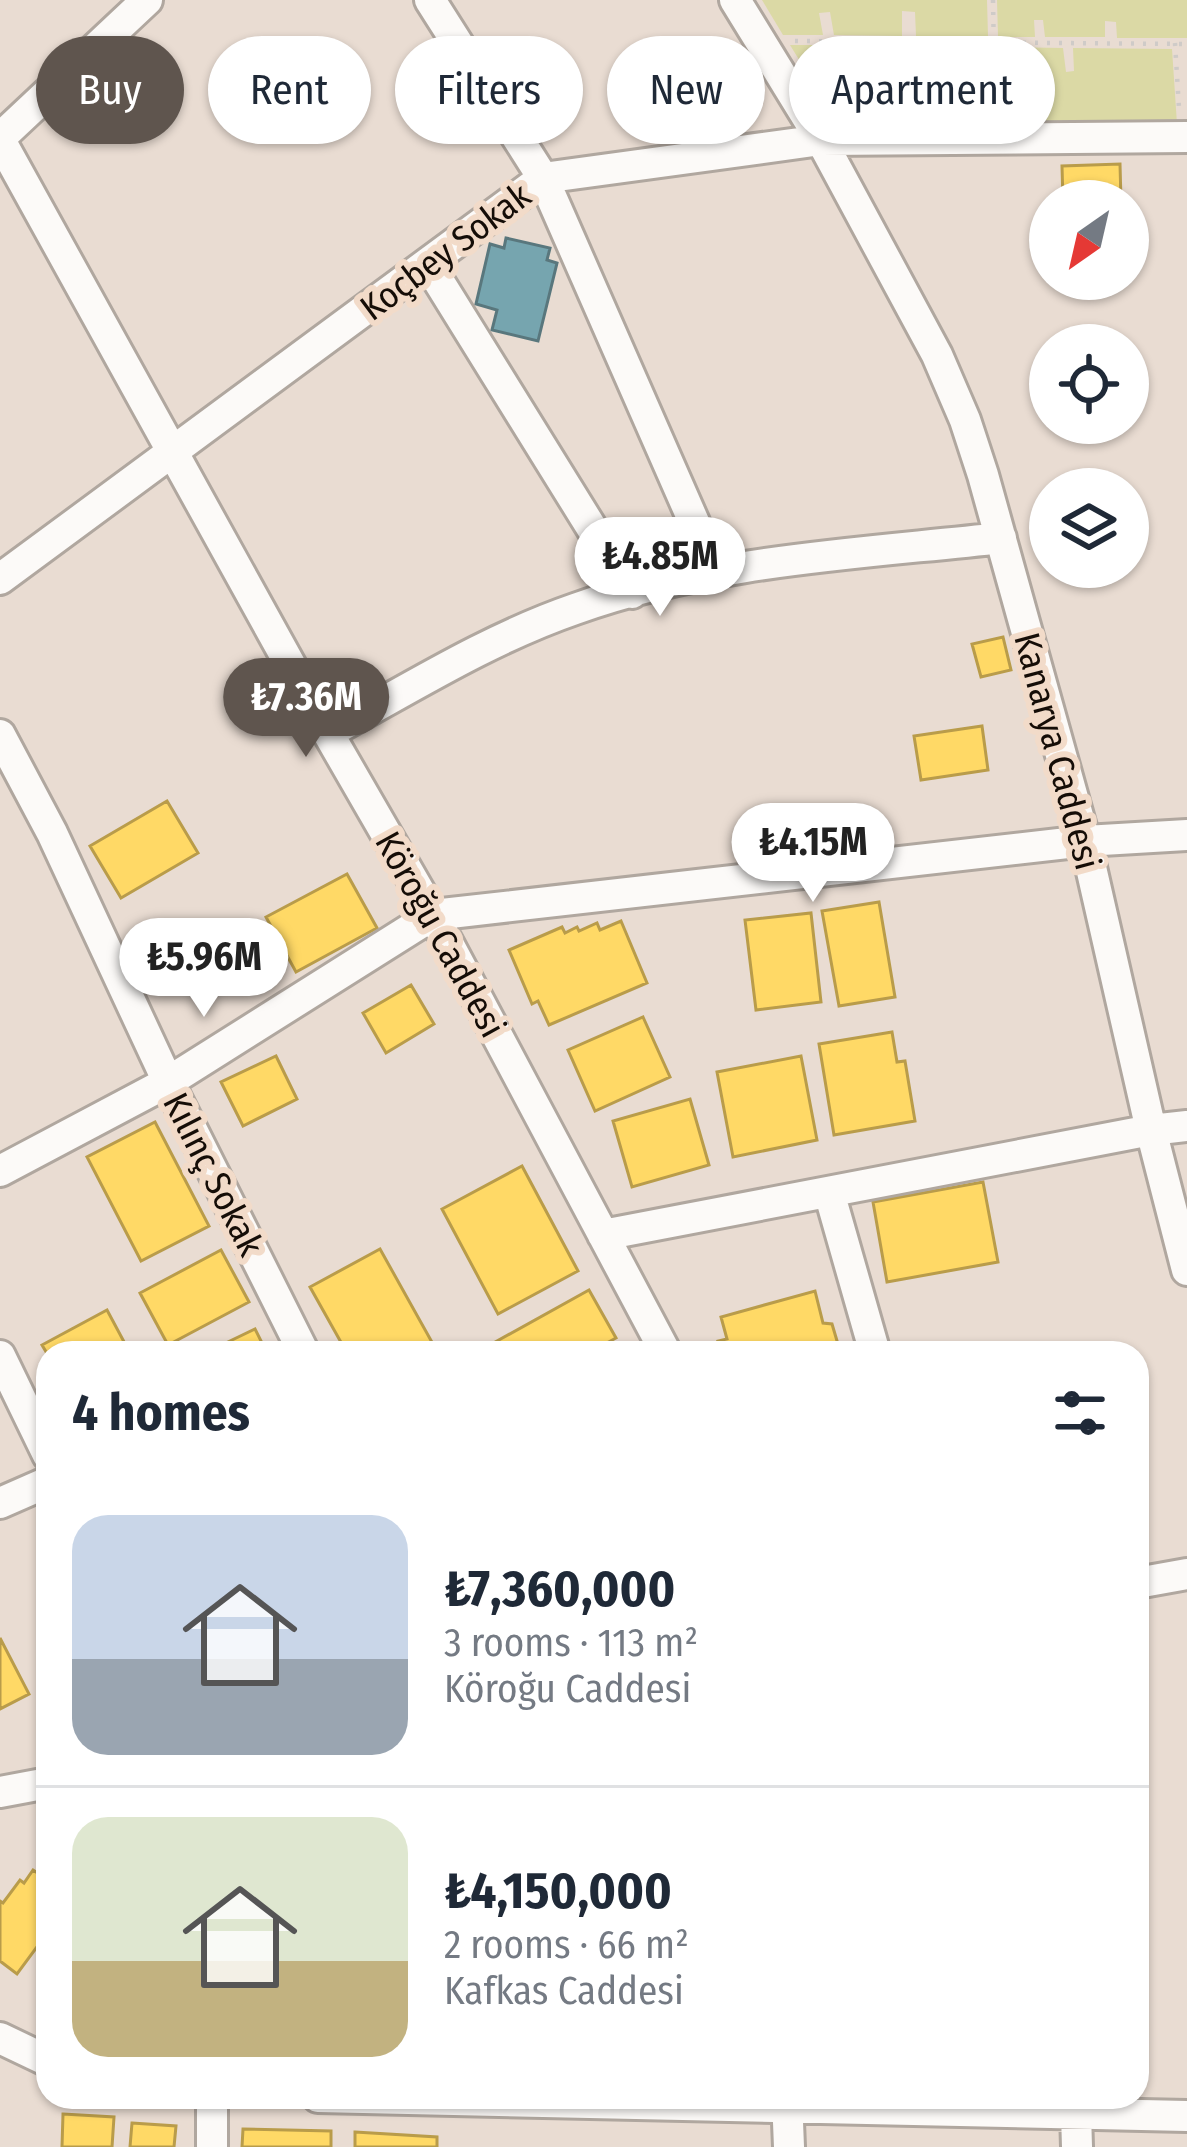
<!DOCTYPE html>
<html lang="en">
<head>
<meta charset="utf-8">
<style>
	body { margin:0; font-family:"Fira Sans Condensed",sans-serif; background:#f6f6f7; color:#1f2937; height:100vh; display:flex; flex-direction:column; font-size:45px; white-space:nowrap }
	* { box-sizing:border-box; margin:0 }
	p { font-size:39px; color:#747a83 }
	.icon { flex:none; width:66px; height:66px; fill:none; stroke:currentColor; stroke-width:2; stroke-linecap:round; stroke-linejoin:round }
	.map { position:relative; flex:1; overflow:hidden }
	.sheet { position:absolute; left:36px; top:1341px; width:1113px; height:768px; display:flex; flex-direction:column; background:#fff; border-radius:36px; box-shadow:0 3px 9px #0004 }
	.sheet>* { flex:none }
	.hud { position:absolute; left:36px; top:36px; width:1116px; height:108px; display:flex; gap:24px }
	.needle { width:78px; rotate:214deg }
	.fabs { position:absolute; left:1029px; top:180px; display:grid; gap:24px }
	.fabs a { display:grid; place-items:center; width:120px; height:120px; border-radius:50%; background:#fff; box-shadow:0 3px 9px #0004; font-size:60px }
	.price { position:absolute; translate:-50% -102px; padding:0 27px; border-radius:42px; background:#fff; color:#222; font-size:39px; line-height:78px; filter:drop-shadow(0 3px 6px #0008) }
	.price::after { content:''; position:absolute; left:50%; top:72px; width:36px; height:27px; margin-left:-18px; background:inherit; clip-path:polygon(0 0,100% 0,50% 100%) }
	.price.selected { background:#5f554e; color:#fff }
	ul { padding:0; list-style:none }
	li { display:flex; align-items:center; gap:36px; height:300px; padding:0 36px }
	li+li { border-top:3px solid #e0e1e3 }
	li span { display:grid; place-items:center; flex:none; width:336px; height:240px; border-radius:36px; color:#555 }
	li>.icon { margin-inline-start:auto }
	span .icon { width:144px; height:144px; fill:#fffc; stroke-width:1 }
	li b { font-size:51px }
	h2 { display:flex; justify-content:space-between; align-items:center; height:144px; padding:0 36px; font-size:51px }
	.tag { padding:0 42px; border-radius:54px; background:#fff; box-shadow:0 3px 9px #0004; font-size:42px; line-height:108px }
	.tag.selected { background:#5f554e; color:#fff }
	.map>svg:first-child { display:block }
</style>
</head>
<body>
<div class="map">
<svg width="1187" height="2147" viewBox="0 0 1187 2147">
	<rect width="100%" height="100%" fill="#e9dcd2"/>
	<path fill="#dbd9a5" d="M762 0H987L988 36H916L915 12 902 11V36L834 35 830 12 819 13 823 35H783Z
		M997 0H1187V38H1117L1116 22 1105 21V37H1045L1043 20H1034L1035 37H998Z
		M790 45H856L862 73 875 71 870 46H925L929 73 940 72 937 46 988 47 989 125 840 126Z
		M999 47 1063 48 1066 72 1074 71 1073 48 1172 49 1177 124 1000 125Z"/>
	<path fill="#ffd966" stroke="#b99c4a" stroke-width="3" d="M134 55 153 83 134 96 115 67Z
		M116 87 134 112 116 125 98 100Z
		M1120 164 1121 201H1063L1062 166Z
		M1003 637 1011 670 981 677 972 644Z
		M982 726 988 770 921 780 914 736Z
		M167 801 198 853 121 898 90 846Z
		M347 874 377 928 296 972 266 917Z
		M879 902 895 997 839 1006 822 911Z
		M811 913 821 1002 756 1010 745 920Z
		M621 921 647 983 549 1025 538 1001 532 1004 509 950 562 927 565 933 577 927 579 931 597 923 600 930Z
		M411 985 434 1024 386 1053 363 1013Z
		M643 1017 670 1077 595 1111 568 1050Z
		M892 1032 897 1062 905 1061 915 1121 834 1135 819 1044Z
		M276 1056 297 1099 243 1126 221 1082Z
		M801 1056 817 1140 733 1157 717 1072Z
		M690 1099 709 1165 632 1187 613 1121Z
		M155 1122 209 1226 141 1261 87 1157Z
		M522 1166 578 1271 498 1314 442 1209Z
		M983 1182 998 1262 887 1282 873 1202Z
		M380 1249 438 1353H347L310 1287Z
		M221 1250 249 1302 168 1345 140 1293Z
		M589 1290 616 1338 588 1353H492L488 1346Z
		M815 1291 823 1323 832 1324 840 1351 831 1353H722L718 1341 727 1339 721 1317Z
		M107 1310 130 1353H48V1355L42 1345Z
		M255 1329 267 1353H205Z
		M0 1638 29 1694 0 1709Z
		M33 1870 48 1880V1932L17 1974 0 1961V1901L3 1903 20 1880 24 1883Z
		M63 2114 114 2117 112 2147H62Z
		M132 2123 176 2126 174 2147H130Z
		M243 2129 331 2131V2147H242Z
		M355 2132 437 2137V2147H355Z"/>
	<path fill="#76a5af" stroke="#59777d" stroke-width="3" d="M506 238 550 248 547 260 557 263 538 341 492 330 497 310 476 304 490 244 504 248Z"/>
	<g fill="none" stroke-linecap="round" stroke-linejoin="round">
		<defs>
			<path id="minor" d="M430 0 543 178 715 570
				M735 0 821 140 937 355 965 420 983 475 1085 841 1151 1130 1187 1270
				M0 138 147 0
				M0 140 328 733 433 915 666 1353
				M428 264 632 593
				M0 579 543 178 821 140 1187 137
				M328 733C409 689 488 639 575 609 711 560 858 554 1001 538
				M0 735 52 833 168 1082 304 1353
				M0 1171 168 1082 433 915 1085 841 1187 835
				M829 1192 875 1353
				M603 1235 1151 1130 1187 1126
				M0 1356 48 1455
				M0 1503 48 1482
				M1137 1583 1187 1574
				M0 1792 48 1783
				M0 2038 48 2061
				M212 2097V2147
				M318 2097 1187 2116
				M787 2097 789 2147
				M1076 2113 1077 2147"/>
		</defs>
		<use href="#minor" stroke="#b0a79f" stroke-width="36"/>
		<path stroke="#cfcbc8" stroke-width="4.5" stroke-dasharray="3 9" stroke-linecap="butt" d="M993 0 995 109
			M795 41 1187 44
			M1175 43 1179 108"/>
		<use href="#minor" stroke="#fcfaf8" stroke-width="30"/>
	</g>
	<g text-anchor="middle" stroke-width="12" stroke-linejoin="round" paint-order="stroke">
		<g font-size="36" fill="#150d07" stroke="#f2dbc9">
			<text transform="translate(445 251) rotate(-37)" y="13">Koçbey Sokak</text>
			<text transform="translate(1058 751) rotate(75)" y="13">Kanarya Caddesi</text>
			<text transform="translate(441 934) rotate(61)" y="13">Köroğu Caddesi</text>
			<text transform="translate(214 1174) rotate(63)" y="13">Kılınç Sokak</text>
		</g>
	</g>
</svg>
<div class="fabs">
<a><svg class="needle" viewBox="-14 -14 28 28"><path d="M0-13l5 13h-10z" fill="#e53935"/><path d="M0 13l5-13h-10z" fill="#747a83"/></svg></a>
<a><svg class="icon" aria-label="locate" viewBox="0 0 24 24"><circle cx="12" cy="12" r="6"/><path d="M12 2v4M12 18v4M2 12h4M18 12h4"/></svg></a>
<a><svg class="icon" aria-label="layers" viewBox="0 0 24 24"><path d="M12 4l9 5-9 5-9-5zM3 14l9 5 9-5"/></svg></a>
</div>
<b class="price" style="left:660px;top:619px">₺4.85M</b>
<b class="price selected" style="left:306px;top:760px">₺7.36M</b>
<b class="price" style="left:813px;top:905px">₺4.15M</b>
<b class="price" style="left:204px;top:1020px">₺5.96M</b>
<div class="hud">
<a class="tag selected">Buy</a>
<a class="tag">Rent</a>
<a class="tag">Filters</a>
<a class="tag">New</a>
<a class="tag">Apartment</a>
</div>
<section class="sheet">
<h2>4 homes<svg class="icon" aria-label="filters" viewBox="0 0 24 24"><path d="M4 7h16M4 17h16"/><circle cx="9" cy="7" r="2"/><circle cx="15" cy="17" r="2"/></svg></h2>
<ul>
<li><span style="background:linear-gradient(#c9d6e8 60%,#9aa5b1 0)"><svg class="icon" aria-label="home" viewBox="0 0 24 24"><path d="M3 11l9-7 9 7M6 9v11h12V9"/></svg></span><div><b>₺7,360,000</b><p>3 rooms · 113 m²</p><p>Köroğu Caddesi</p></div></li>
<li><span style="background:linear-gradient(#dfe7d0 60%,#c2b280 0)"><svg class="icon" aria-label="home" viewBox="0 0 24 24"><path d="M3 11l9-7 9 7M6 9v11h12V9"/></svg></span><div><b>₺4,150,000</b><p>2 rooms · 66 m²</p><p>Kafkas Caddesi</p></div></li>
</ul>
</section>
</div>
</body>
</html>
